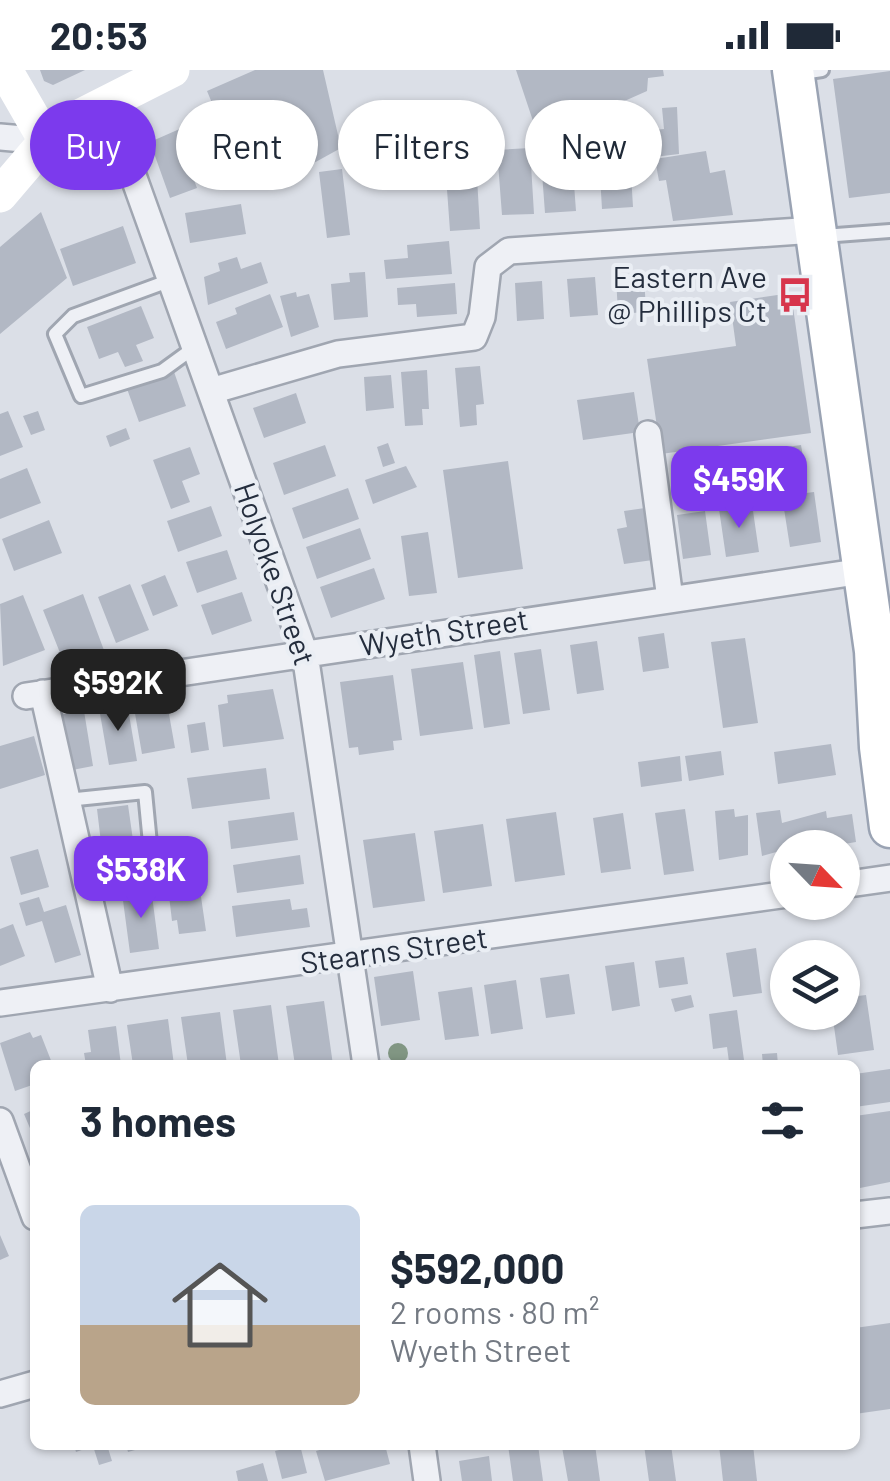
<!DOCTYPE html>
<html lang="en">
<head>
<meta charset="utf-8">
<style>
	body { margin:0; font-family:Barlow,sans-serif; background:#f6f6f7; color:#1f2937; height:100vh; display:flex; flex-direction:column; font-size:38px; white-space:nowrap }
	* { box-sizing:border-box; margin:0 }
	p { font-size:32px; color:#747a83 }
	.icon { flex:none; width:55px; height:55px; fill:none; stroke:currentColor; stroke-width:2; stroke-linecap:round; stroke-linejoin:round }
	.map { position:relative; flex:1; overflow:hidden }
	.drawer { position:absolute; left:30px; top:990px; width:830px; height:390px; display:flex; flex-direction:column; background:#fff; border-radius:15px; box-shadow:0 2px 8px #0004 }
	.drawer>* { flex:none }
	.top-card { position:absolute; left:30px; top:30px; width:830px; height:90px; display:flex; gap:20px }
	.needle { width:65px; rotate:115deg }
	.buttons { position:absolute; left:770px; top:760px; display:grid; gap:20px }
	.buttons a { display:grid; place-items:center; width:90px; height:90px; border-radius:50%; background:#fff; box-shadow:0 2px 8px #0004; font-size:50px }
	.price { position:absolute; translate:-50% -85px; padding:0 22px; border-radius:20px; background:#7c3aed; color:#fff; font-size:32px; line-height:65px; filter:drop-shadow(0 2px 5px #0008) }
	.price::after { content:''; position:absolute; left:50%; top:60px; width:30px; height:22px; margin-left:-15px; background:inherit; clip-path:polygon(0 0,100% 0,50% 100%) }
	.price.current { background:#222; color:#fff }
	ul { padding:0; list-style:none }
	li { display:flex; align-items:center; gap:30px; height:250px; padding:0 50px }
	li span { display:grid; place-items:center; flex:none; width:280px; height:200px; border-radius:15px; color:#555 }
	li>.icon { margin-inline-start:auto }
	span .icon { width:120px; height:120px; fill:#fffc; stroke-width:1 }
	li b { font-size:42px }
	h2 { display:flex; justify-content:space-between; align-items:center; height:120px; padding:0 50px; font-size:42px }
	.pill { padding:0 35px; border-radius:45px; background:#fff; box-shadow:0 2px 8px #0004; font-size:35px; line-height:90px }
	.pill.current { background:#7c3aed; color:#fff }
	.status { display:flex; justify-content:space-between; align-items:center; height:70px; padding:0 50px; background:#fff; direction:ltr }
	.status svg { height:28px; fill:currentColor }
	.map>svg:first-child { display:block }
</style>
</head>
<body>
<div class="status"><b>20:53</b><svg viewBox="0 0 49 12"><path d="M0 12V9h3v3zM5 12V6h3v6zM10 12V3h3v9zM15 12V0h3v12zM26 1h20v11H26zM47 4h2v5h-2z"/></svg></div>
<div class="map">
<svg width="890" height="1411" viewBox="0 0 890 1411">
	<rect width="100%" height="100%" fill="#dbdfe7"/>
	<path fill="#b2b8c4" d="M40 0H85L53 15 44 11Z
		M255 0H323L341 78 292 105 266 113 262 100 243 107 207 21Z
		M516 0H663L664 6 648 8 647 21 539 69Z
		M890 1V123L849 128 833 9Z
		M677 37 679 84 646 88 644 61 664 59 662 38Z
		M200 50 210 73 217 70 228 95 194 110 197 118 170 128 150 72Z
		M629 70 633 137 602 139 598 72Z
		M571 74 576 141 545 143 540 76Z
		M530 78 534 144 502 145 497 80Z
		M706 81 710 103 725 100 733 145 673 151 666 110 659 111 655 89Z
		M476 90 480 159 450 161 445 92Z
		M342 99 350 165 327 168 319 102Z
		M241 134 246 164 190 173 185 143Z
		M41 142 67 208 0 264V177Z
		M123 156 136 193 73 216 60 179Z
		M449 171 452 204 386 209 384 190 408 188 407 175Z
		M237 187 241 199 261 192 268 213 208 235 204 207 220 201 218 193Z
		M365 202 368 247 334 250 331 214 350 212 349 203Z
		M644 204 646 242 618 244 616 206Z
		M595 207 598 245 570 247 567 209Z
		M542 211 544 249 517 251 515 213Z
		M455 213 457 244 417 247 416 234 398 235 397 218Z
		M296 222 297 227 309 224 319 257 291 267 280 226Z
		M791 223 811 363 661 384 647 289 736 276 730 232Z
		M270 224 283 257 226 279 216 252 237 244 235 238Z
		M141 236 154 268 136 275 143 291 125 297 118 282 99 289 87 257Z
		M480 296 484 334 476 335 477 355 460 357 455 298Z
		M173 299 186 336 139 352 126 316Z
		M427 300 429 339H422L423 355 405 356 401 302Z
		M391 305 394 338 366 341 364 307Z
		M634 322 640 362 583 370 577 330Z
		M296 323 306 353 264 368 253 338Z
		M8 341 23 377 0 386V344Z
		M38 341 45 360 31 365 23 346Z
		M126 358 130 369 110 377 106 366Z
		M388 373 395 393 383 397 377 377Z
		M325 375 336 406 284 425 273 393Z
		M801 375 806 404 743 413 738 384Z
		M190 377 200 404 182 411 190 432 171 439 153 390Z
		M508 391 523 499 458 508 443 400Z
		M406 396 417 417 373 434 365 410Z
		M27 398 41 433 0 449V409Z
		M348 418 359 449 303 469 292 438Z
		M712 418 713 430 688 433 687 421Z
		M814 422 821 472 790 477 782 426Z
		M752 434 759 482 726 487 719 439Z
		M211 436 222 466 178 482 167 451Z
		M645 438 653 490 624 494 617 459 627 457 624 441Z
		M705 441 711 485 683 489 677 445Z
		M49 450 62 483 14 501 2 469Z
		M360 458 371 489 317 509 306 477Z
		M428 462 437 523 409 526 401 466Z
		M227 480 237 509 197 523 186 492Z
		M374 498 385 529 331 548 320 517Z
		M165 505 178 536 153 546 141 515Z
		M130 514 149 560 116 573 98 527Z
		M242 522 252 551 212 565 201 535Z
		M83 524 105 583 66 598 43 540Z
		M23 525 45 580 3 596 0 534Z
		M664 563 669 598 643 602 638 567Z
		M745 568 758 653 723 658 711 572Z
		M597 571 604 620 577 624 570 575Z
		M541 579 550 640 523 644 514 583Z
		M500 581 510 654 484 658 474 585Z
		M463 592 473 659 420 666 411 599Z
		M393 605 402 670 393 671 394 680 359 685 358 677 349 678 340 612Z
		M273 619 284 669 223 677 218 635 228 633 227 625Z
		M166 627 175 678 142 684 133 632Z
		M127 633 137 691 109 695 99 638Z
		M84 641 93 696 67 701 57 645Z
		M205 652 209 680 191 683 187 655Z
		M34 666 45 705 0 719V676Z
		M831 674 836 705 778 714 774 682Z
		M721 681 724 705 689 711 685 686Z
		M680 686 682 711 641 717 638 692Z
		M266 698 270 729 192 739 187 708Z
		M128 735 134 777 102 781 97 739Z
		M685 739 694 801 664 805 655 743Z
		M734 739 735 747 748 745V785L719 790 715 741Z
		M780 740 782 753 826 741 827 748 852 744 856 772 821 778H813L812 772 762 786 756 743Z
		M294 742 298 770 231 779 228 751Z
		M556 742 565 805 515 812 506 749Z
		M623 743 631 799 601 803 593 748Z
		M483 754 492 816 443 823 434 761Z
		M415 763 425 831 373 838 363 770Z
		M38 779 49 817 21 825 10 787Z
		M300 785 304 814 237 823 233 795Z
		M199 813 206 861 179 864 177 850 172 851 168 817Z
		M151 818 159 879 130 883 122 823Z
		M39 827 44 842 66 835 81 885 55 893 42 851 26 856 19 833Z
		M290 829 292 840 307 838 310 857 236 867 232 836Z
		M13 854 25 886 0 896V859Z
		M806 877 807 888H790L789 880Z
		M756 878 762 923 733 927 726 883Z
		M684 887 688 914 659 918 655 891Z
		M634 892 640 936 612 941 605 896Z
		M413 901 420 950 381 956 374 907Z
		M569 904 575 944 546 948 540 908Z
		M516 910 523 959 491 964 484 915Z
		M472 917 479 966 445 970 438 922Z
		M691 925 694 937 675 942 671 929Z
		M866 925 874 980 838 985 832 942H842V928Z
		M324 931 333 995H295L286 936Z
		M271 935 279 995H241L233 940Z
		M737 940 744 990 729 992 727 977 713 979 709 944Z
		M220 942 227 995H188L181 947Z
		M168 949 174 995H133L127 955Z
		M116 956 121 995H86L84 983 91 982 88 960Z
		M30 962 33 968 41 965 52 993 35 995V1014L15 1021 0 973Z
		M777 983 778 995H763L762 984Z
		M890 999V1032L855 1037V1004Z
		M35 1039V1070L24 1044Z
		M890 1041V1112L855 1119V1046Z
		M0 1165 9 1186 0 1190Z
		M890 1253V1339L855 1344V1258Z
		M74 1375H107L112 1391 99 1395 93 1376 76 1382Z
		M126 1375H149V1376L128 1382Z
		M300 1375 307 1403 282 1409 275 1381Z
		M337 1375H385L390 1394 325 1411 316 1381Z
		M508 1375H538L543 1411H513Z
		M595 1375 600 1411H568L562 1377Z
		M644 1375H671L676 1411H649Z
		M719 1375H753L757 1411H723Z
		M489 1386 492 1411H462L459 1391Z
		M263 1393 268 1411H238L236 1401Z"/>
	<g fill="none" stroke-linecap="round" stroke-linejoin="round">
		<defs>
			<path id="lane" d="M796 4 822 0
				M823 166 890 161
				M171 210 73 246 55 264 81 326 162 301 195 277
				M67 730 145 722 152 794 83 801"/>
			<path id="street" d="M103 33 130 97 305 584 366 995
				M0 67 46 71
				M211 321 338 284 474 267 482 247 488 197 509 181 815 160
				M648 364 670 529
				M43 623 110 919
				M26 626 863 501
				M842 815 890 808
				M0 933 788 824
				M0 1051 35 1147
				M855 1145 890 1141
				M0 1324 35 1314
				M422 1375 427 1411"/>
			<path id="primary" d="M793 0 875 581 880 677 890 757"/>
		</defs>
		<use href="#lane" stroke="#a0a6b1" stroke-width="18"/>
		<use href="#street" stroke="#a0a6b1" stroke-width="30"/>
		<use href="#primary" stroke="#9aa3b3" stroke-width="45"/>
		<use href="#lane" stroke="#eef0f5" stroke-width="12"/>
		<use href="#street" stroke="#eef0f5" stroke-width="25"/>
		<path stroke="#fff" stroke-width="35" d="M5 0 46 71
			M0 125 46 71 75 49 172 0"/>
		<use href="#primary" stroke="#fff" stroke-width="40"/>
	</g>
	<circle fill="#819683" cx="398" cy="983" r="10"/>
	<defs>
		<symbol id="bus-bare" viewBox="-9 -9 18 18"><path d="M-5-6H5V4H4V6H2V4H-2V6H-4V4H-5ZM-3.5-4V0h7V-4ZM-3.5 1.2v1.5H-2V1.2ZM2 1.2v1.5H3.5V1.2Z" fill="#d7354c" stroke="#eaeef4" stroke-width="2.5" paint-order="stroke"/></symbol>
	</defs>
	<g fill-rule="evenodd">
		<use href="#bus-bare" x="770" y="200" width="50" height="50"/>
	</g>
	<g text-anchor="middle" stroke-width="8" stroke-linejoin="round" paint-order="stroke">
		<g font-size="30" fill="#242d3d" stroke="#eaeef4" text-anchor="end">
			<text x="767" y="218">Eastern Ave<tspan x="767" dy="34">@ Phillips Ct</tspan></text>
		</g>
		<g font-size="30" fill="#242d3d" stroke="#eaeef4">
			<text transform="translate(274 504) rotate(71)" y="10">Holyoke Street</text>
			<text transform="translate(444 563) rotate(-9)" y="10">Wyeth Street</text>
			<text transform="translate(394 881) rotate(-8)" y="10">Stearns Street</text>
		</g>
	</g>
</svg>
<div class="buttons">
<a><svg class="needle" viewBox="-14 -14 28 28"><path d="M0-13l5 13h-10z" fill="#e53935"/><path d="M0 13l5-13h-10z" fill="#747a83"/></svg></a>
<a><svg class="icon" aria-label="layers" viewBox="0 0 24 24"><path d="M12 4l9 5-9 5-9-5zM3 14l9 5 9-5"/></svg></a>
</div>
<b class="price" style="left:739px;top:461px">$459K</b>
<b class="price current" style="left:118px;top:664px">$592K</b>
<b class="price" style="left:141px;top:851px">$538K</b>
<div class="top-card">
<a class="pill current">Buy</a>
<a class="pill">Rent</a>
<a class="pill">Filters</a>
<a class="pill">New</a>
</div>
<section class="drawer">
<h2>3 homes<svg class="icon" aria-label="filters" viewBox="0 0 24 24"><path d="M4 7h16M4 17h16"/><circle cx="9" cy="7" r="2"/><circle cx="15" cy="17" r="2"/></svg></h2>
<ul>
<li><span style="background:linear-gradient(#c9d6e8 60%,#b9a48a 0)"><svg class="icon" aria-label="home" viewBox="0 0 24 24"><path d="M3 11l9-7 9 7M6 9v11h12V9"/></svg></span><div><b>$592,000</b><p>2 rooms · 80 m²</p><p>Wyeth Street</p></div></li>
</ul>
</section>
</div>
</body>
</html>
